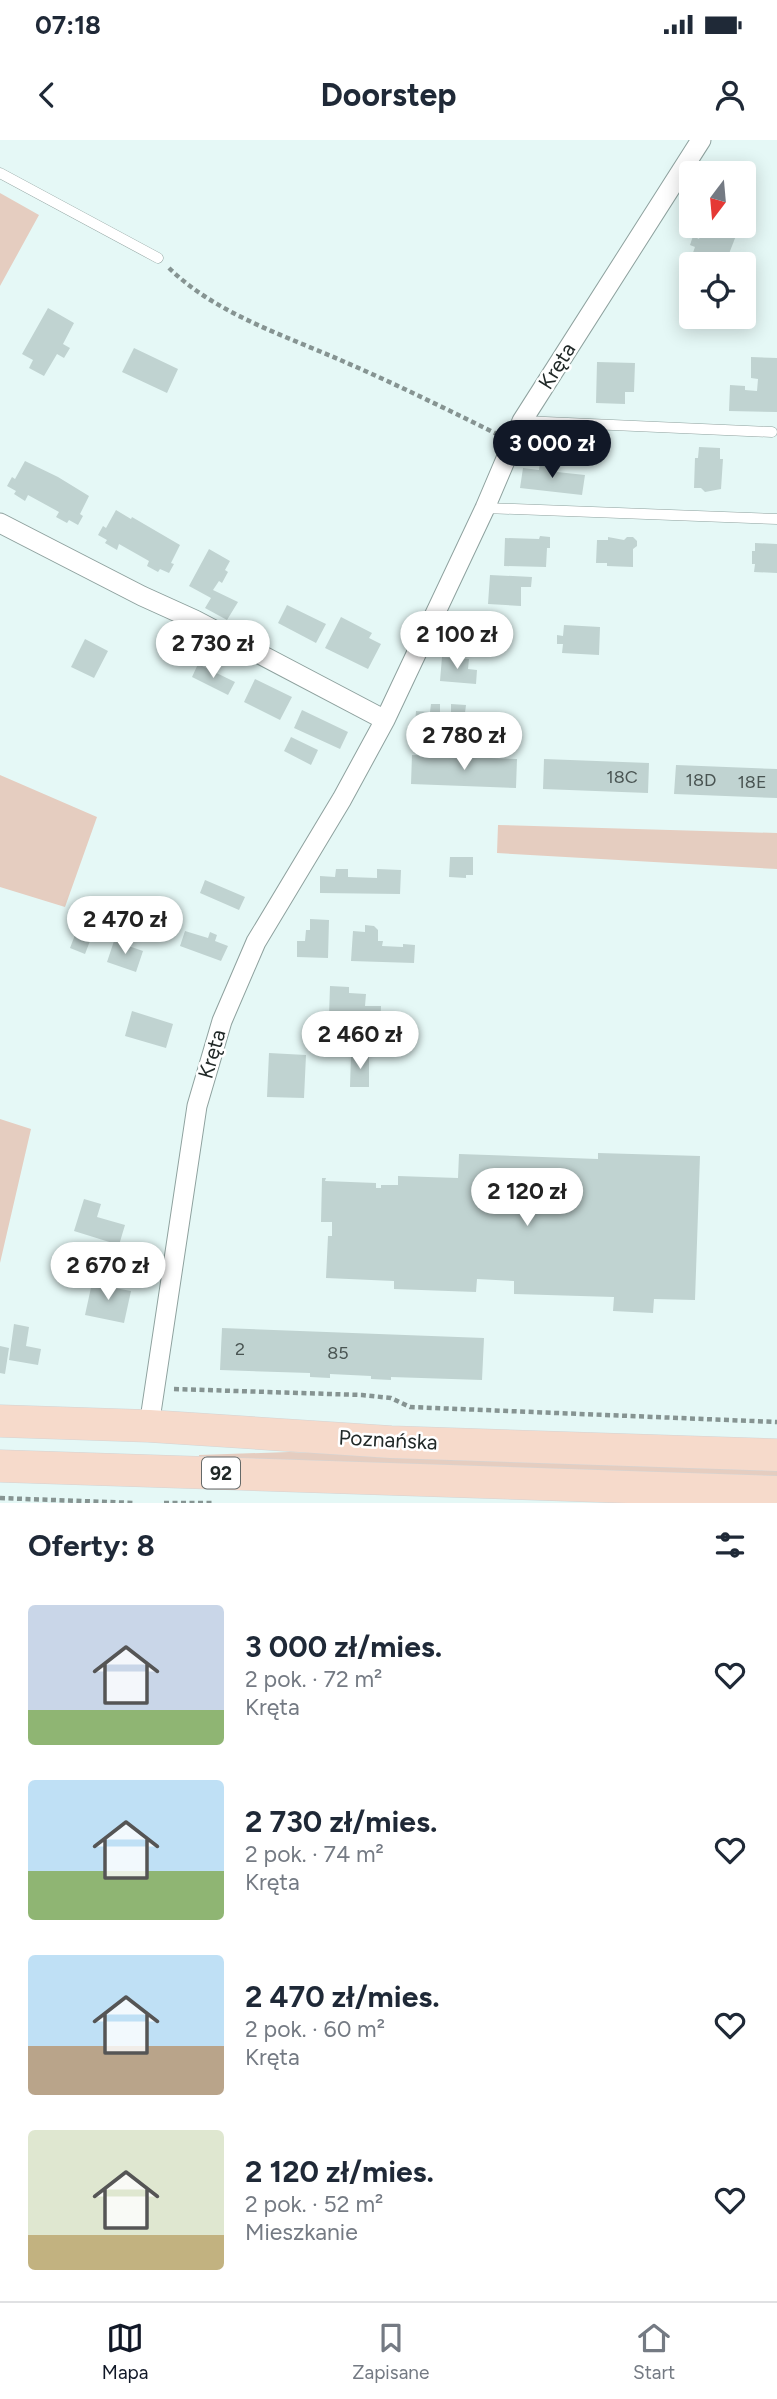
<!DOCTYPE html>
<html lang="pl">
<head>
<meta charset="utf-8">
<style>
	body { margin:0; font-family:Figtree,sans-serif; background:#f2f2f3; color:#1f2937; height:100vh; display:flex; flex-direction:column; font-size:26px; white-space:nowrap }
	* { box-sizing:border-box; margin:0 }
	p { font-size:23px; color:#747a83 }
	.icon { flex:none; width:38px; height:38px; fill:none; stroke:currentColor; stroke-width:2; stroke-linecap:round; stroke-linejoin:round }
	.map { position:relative; height:1363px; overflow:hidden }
	.panel { display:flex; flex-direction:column; background:#fff; flex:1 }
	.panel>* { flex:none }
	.needle { width:46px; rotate:196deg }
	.controls { position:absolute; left:679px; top:21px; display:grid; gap:14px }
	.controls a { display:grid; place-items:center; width:77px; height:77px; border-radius:7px; background:#fff; box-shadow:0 4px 18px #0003; font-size:35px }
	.price { position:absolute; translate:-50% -60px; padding:0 16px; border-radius:24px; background:#fff; color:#222; font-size:23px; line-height:46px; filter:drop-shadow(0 2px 4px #0008) }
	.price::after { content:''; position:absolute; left:50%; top:42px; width:21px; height:16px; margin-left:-10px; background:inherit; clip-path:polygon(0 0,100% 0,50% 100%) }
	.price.selected { background:#111827; color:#fff }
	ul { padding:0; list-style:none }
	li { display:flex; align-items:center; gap:21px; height:175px; padding:0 28px }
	li span { display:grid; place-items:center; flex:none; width:196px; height:140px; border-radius:7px; color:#555 }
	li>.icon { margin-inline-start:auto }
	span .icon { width:84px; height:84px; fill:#fffc; stroke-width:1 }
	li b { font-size:30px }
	h2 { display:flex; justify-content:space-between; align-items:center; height:84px; padding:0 28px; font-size:30px }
	.status { display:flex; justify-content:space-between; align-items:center; height:49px; padding:0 35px; background:#fff; direction:ltr }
	.status svg { height:19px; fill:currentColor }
	header { display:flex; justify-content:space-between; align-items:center; height:91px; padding:0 28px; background:#fff; font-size:32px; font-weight:700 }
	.tabs { display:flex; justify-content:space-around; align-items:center; height:98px; border-top:2px solid #e0e1e3; background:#fff; font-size:19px; color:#747a83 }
	.tabs a { display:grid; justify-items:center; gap:4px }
	.tabs .selected { color:#111827 }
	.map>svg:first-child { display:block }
</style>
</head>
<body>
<div class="status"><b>07:18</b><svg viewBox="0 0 49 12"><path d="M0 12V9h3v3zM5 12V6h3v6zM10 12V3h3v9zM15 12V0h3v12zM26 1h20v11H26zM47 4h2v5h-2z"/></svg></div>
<header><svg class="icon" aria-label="back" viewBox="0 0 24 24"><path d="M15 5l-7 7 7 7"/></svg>Doorstep<svg class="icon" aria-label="person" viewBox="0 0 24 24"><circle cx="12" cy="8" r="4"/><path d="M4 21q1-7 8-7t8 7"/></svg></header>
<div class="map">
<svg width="777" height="1363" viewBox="0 0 777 1363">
	<rect width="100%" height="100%" fill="#e5f8f6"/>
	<path fill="#e5cdc0" d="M0 53 39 75 0 146Z
		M0 635 97 677 65 767 0 747Z
		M498 685 777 693V729L497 713Z
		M0 979 31 989 0 1123Z
		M289 1312 777 1327V1340L199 1321V1315Z"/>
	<path fill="#c0d3d1" d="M744 64 755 65V85L744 84Z
		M704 86H734L739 88 725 124H702V122L691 118 695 107 690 105 693 96 699 99Z
		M48 168 74 183 63 204 70 208 64 218 57 214 44 236 29 228 33 220 22 214Z
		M134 208 178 229 167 253 122 232Z
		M751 217 777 218V272L729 271 730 245 745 246V250L757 251 758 239 751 238Z
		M597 222 635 223 634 252H625V264L596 263Z
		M699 307 720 308V319H723L721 349 705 352 701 348H694L695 318H698Z
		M25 321 58 337 89 356 80 374 83 376 78 385 69 380 67 383 56 377 59 372 28 355 25 361 14 354 16 351 7 346 12 337 15 339Z
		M540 321 554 322 553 325 557 326V332L585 335 582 355 520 348 523 328 539 330Z
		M116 370 131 379 132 377 180 405 171 423 174 424 169 433 160 429 158 432 147 426 149 421 119 404 117 410 105 403 107 400 98 395 103 386 106 388Z
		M540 396 550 397V408H547L546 427 504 426 505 398 539 399Z
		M608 397 624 400 627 397H633L637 401V406L633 409V427L607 426V423H596L597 400H608Z
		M755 403 777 404V433L754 432 755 424H752V411H755Z
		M209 409 230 421 225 430 228 432 222 443 219 441 213 450 238 462 227 480 205 468 211 458 189 446Z
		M490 435 532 437 531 447H521V466L488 464Z
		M287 465 326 484 316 503 278 483Z
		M341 477 372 493 369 498 381 504 368 529 325 508Z
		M564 485 600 487 599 515 562 513 563 504H557V495L563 496Z
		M85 499 108 511 94 538 71 527Z
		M442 517 469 519 468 529 477 530 476 544 440 541Z
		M198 524 235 542 228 555 192 537Z
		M255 539 292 557 280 580 244 562Z
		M431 564H440V572H451V564L466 565 465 573H475V580L498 581 497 601 486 600V603L414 598 416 571 430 572Z
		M302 570 348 592 340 609 294 588Z
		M291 597 318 610 311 625 284 611Z
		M412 615 517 619 516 648 411 644Z
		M544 619 649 623 648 653 543 649Z
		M676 625 777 629V658L674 654Z
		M450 717H473V735H466V738L449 737Z
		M336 729H348V737L377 738V729L401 730 400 754 320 753V736L335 737Z
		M205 740 245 757 239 770 200 753Z
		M310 779 329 780 328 818 297 817V801H305L306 790H310Z
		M80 782 95 788 85 814 70 808Z
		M365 785 374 786 378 790V801H383L382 806 403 807V804L415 805 414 823 351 821 353 791 365 792Z
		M185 791 208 798 210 792 217 795 215 801 228 806 221 821 180 806Z
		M114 801 143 811 136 832 107 822Z
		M330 846 349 847V853L366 854 365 866H381L380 887 326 886V876H329Z
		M132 871 173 884 166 908 125 896Z
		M269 913 306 915 304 958 267 957Z
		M351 915H369V947H350Z
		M598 1013 700 1016 695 1160 654 1159 653 1173 613 1171 614 1157 514 1154V1141L477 1139 476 1152 394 1149V1141L326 1138 328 1096H332V1082H321L322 1038H326L325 1041 376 1043V1048H381V1045H398V1036L458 1038 459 1014 598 1019Z
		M84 1059 101 1064 97 1077 125 1085 119 1105 74 1091Z
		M103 1140 116 1143 115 1148 131 1151 124 1183 85 1175 92 1143 102 1145Z
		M14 1184 29 1187 26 1206 41 1209 38 1225 9 1220Z
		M222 1188 484 1198 482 1240 391 1237V1240L371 1239V1236L330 1234V1238L310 1237V1233L220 1230Z
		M0 1206 9 1208 5 1234 0 1233Z"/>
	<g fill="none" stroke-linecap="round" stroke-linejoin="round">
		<defs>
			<path id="service" d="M0 33 158 118
				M523 281 772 292
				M485 368 777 379"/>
			<path id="minor" d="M0 383 142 456 195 480 385 580
				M149 1286 197 966 222 881 256 802 342 659 385 580 485 368 522 281 701 0"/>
			<path id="primary" d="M0 1281 149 1286 391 1302 777 1315
				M0 1326 777 1352"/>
		</defs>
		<use href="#service" stroke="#8ea19e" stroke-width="11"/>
		<use href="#minor" stroke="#8ea19e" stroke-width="21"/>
		<use href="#primary" stroke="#d3d4d4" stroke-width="33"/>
		<path stroke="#869492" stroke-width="4.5" stroke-dasharray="5 3.5" stroke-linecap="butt" d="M169 128C217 175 287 196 347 223 398 245 448 270 497 294
			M174 1249 362 1255 391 1258 410 1267 777 1282
			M0 1358 135 1363
			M164 1363H212"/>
		<use href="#service" stroke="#fff" stroke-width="10"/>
		<use href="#minor" stroke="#fff" stroke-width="19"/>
		<use href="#primary" stroke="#f6dacb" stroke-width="32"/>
	</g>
	<g text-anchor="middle" stroke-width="5" stroke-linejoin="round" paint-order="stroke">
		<g font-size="18" fill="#495452">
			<text x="622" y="643">18C</text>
			<text x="701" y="646">18D</text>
			<text x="752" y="648">18E</text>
			<text x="240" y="1215">2</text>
			<text x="338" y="1219">85</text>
		</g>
		<rect fill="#fff" stroke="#646968" stroke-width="2" x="202" y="1317.5" width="38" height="31" rx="5"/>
		<g font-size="19" font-weight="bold" fill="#212928">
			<text x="221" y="1340">92</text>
		</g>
		<g font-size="21" fill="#212928" stroke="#fff">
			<text transform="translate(557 226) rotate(-58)" y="7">Kręta</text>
			<text transform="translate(212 914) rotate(-74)" y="7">Kręta</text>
			<text transform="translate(388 1300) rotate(3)" y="7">Poznańska</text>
		</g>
	</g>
</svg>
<div class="controls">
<a><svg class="needle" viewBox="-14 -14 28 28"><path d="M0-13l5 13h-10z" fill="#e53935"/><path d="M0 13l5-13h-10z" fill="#747a83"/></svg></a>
<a><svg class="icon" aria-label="locate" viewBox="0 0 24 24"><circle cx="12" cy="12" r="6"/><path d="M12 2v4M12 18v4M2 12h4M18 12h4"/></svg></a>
</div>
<b class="price selected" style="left:552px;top:340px">3 000 zł</b>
<b class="price" style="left:457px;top:531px">2 100 zł</b>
<b class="price" style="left:213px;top:540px">2 730 zł</b>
<b class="price" style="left:464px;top:632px">2 780 zł</b>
<b class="price" style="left:125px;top:816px">2 470 zł</b>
<b class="price" style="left:360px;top:931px">2 460 zł</b>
<b class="price" style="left:527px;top:1088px">2 120 zł</b>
<b class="price" style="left:108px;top:1162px">2 670 zł</b>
</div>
<section class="panel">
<h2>Oferty: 8<svg class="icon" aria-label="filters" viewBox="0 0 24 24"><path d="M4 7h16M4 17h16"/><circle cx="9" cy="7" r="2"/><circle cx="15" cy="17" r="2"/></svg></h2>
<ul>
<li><span style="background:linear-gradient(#c9d6e8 75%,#8fb573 0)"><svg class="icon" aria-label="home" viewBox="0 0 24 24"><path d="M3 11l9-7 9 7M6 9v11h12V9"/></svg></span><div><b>3 000 zł/mies.</b><p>2 pok. · 72 m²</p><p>Kręta</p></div><svg class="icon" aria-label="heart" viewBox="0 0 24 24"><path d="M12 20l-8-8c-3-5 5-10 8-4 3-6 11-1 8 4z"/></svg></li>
<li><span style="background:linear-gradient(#bfe0f5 65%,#8fb573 0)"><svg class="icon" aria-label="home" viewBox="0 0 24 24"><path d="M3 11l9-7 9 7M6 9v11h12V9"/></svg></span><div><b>2 730 zł/mies.</b><p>2 pok. · 74 m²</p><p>Kręta</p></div><svg class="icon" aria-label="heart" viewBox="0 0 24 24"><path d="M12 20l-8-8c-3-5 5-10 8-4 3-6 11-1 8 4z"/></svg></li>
<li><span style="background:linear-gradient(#bfe0f5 65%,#b9a48a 0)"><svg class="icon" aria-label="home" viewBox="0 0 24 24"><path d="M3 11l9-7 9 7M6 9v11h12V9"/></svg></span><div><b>2 470 zł/mies.</b><p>2 pok. · 60 m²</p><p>Kręta</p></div><svg class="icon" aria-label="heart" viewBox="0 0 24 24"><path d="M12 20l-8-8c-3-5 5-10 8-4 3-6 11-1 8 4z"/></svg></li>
<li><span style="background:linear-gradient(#dfe7d0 75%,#c2b280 0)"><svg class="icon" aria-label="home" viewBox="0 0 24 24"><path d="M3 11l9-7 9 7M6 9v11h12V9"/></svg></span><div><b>2 120 zł/mies.</b><p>2 pok. · 52 m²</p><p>Mieszkanie</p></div><svg class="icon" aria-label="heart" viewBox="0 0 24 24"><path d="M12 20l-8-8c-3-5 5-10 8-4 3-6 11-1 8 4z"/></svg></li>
</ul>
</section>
<nav class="tabs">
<a class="selected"><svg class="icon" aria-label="map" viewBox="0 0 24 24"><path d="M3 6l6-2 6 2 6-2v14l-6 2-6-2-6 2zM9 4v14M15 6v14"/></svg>Mapa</a>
<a><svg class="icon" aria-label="saved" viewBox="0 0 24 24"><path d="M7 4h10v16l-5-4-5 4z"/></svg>Zapisane</a>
<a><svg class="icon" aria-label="home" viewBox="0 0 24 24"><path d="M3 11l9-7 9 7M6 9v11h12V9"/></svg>Start</a>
</nav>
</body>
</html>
